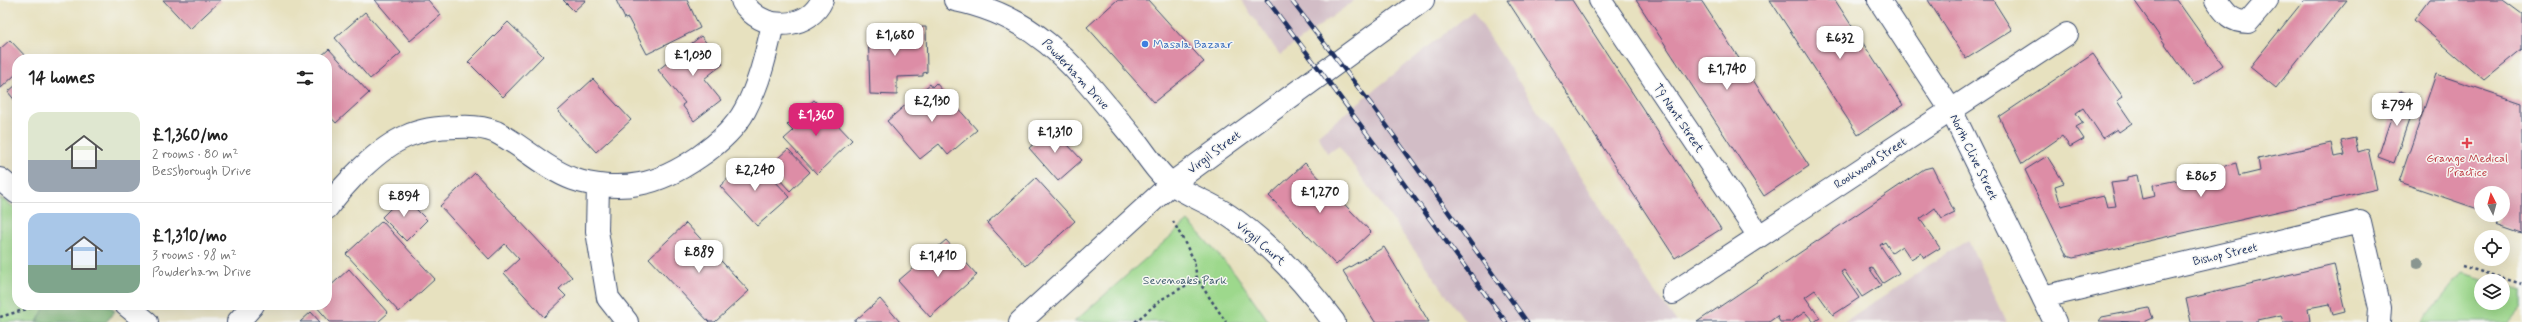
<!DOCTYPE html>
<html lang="en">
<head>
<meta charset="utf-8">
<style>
	body { margin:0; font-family:Mynerve,sans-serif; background:#f2f2f2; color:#222; height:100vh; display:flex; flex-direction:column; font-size:15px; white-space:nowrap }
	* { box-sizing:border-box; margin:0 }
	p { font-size:13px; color:#767676 }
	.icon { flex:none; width:22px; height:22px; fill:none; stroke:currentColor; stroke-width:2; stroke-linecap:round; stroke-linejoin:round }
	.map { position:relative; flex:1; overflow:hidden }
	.side { position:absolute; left:12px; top:54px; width:320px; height:256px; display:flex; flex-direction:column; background:#fff; border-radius:16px; box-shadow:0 4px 16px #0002 }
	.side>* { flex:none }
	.needle { width:26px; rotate:354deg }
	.buttons { position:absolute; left:2474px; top:186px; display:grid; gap:8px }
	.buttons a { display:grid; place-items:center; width:36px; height:36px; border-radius:50%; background:#fff; box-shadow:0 4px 16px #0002; font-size:20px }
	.price { position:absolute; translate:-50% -34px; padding:0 9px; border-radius:8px; background:#fff; color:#222; font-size:13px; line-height:26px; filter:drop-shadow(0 1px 2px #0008) }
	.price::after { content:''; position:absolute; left:50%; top:24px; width:12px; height:9px; margin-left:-6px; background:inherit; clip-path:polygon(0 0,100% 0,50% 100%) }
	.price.selected { background:#db2777; color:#fff }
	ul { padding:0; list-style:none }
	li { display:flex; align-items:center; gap:12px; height:100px; padding:0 16px }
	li+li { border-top:1px solid #e0e0e0 }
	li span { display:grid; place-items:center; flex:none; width:112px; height:80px; border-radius:12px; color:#555 }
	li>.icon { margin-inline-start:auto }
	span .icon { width:48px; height:48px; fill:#fffc; stroke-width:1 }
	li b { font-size:17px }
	h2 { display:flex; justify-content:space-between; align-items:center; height:48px; padding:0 16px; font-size:17px }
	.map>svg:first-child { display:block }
</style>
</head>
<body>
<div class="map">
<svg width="2522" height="322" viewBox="0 0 2522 322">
	<rect width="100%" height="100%" fill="#f6f6f2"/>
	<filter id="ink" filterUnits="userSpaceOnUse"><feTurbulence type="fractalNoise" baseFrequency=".025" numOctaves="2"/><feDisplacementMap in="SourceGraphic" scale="8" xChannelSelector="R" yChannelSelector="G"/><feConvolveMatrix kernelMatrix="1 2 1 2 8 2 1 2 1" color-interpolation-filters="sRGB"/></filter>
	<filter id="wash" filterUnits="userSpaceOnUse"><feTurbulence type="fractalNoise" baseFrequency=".012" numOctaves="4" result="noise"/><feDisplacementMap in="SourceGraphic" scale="16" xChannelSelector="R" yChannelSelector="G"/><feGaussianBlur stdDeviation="0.9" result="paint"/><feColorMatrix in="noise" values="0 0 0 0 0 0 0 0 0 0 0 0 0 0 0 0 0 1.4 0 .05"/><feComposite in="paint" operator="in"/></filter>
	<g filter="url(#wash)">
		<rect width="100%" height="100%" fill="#e7e1bf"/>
		<path fill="#d2bdc6" d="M1241 0H1355L1280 55Z
			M1473 11 1652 288 1677 322H1466L1339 146 1327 153 1318 135Z
			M1968 240 2006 322H1844L1929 265Z"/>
		<path fill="#9dd88c" stroke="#5c8475" d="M0 198 17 209V305H110L115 311 106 322H0Z
			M1188 221 1235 273 1269 322H1074Z
			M2462 273 2490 281H2481V303H2503V285L2522 291V307L2509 322H2422Z"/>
		<path fill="#7eb878" stroke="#4c746b" d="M46 305H105L115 311 106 322H37Z"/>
		<g id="blocks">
			<path fill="#dd8da6" d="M163 0H221L190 29Z
				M375 0H428L441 15 410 41Z
				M563 0H586L574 11Z
				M616 0H687L700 28 647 54 628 18 625 19Z
				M1117 0H1148L1204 62 1154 102 1087 27Z
				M1507 0H1572L1721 229 1675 258Z
				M1636 0H1701L1809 166 1764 196Z
				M1770 0H1835L1903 105 1858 135Z
				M1928 0H1993L2012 30 1966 59Z
				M2134 0H2177L2223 65 2194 85Z
				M2304 0H2347L2276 88 2250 67Z
				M2429 0H2503L2522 14V49L2484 80 2414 20Z
				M365 12 401 53 370 79 335 38Z
				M508 22 543 56 503 97 468 62Z
				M926 27 927 72 923 73V76L897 77V95L870 94 868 28Z
				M701 36 723 64 704 79 721 100 694 121 682 105 685 103 658 70Z
				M10 40 28 59H17V73L0 89V49Z
				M329 49 369 93 336 123 327 113V59H318Z
				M2093 54 2123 97 2117 101 2132 123 2119 132 2117 129 2103 138 2083 108 2076 113 2083 123 2076 127 2084 139 2070 147 2062 136 2022 164 1999 117Z
				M2436 74 2522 103V234L2496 225 2500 215H2503V193H2481V210L2399 182Z
				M593 79 631 120 596 152 558 111Z
				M936 83 977 130 948 155 939 144 920 159 887 121 930 84 932 87Z
				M17 84V103L8 92Z
				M2400 91 2417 97 2394 163 2378 157Z
				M814 100 852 140 817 174 784 139 793 131 787 125Z
				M1052 128 1082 160 1058 181 1029 148Z
				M2355 138 2358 152 2368 149 2377 189 2073 258 2067 256 2025 170 2047 156 2064 183 2055 186 2061 206 2104 196 2107 207 2116 206 2111 183 2127 181V177L2137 175 2142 199 2155 196 2153 185 2188 178 2185 168 2199 164 2203 184 2213 182 2210 170 2236 163 2239 176 2260 171 2258 159 2331 143 2334 157 2345 155 2341 141Z
				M788 149 810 172 790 191 768 167Z
				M745 163 751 169 758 163 790 197 757 226 720 186Z
				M1305 163 1371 232 1336 265 1269 196Z
				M1932 167 1955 213 1942 219 1935 208 1920 219 1940 248 1924 258 1921 253 1911 259 1902 246 1892 253 1885 242 1880 245 1899 273 1883 283 1872 267 1869 268 1881 285 1862 297 1844 270 1841 272 1859 298 1833 315 1815 290 1805 297 1820 318 1814 322 1805 312 1790 322H1780L1777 316 1769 322H1697L1924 169Z
				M475 173 572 277 559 289 566 296 544 317 504 273 519 259 505 244 489 259 440 206Z
				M1036 178 1075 221 1026 266 987 223Z
				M403 196 427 220 406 241 382 217Z
				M382 221 435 279 399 312 346 254Z
				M686 223 749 291 715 322H709L649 258Z
				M946 240 977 275 930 317 898 281Z
				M1384 247 1429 322H1375L1343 271Z
				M2334 264 2345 312 2333 315 2330 304 2308 308 2310 321 2305 322H2283L2281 315 2258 320V322H2191L2186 299Z
				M349 269 388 313 378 322H330L315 305H327V289Z
				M880 299 900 322H853L857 319Z
				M2149 308 2153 318 2144 322 2099 321 2102 317Z
				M311 312 320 322H300Z"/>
		</g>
	</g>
	<g filter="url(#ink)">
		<use href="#blocks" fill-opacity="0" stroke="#3a4a6d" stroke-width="1"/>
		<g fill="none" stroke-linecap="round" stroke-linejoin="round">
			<defs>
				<path id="minor" d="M742 0C743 5 748 8 751 12 772 31 810 27 822 0
					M955 0C1044 18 1080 75 1135 140 1146 154 1158 174 1172 184 1189 196 1211 203 1228 215 1270 243 1304 282 1334 322
					M1600 0 1759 236
					M1879 0 1951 110 2055 322
					M2216 0C2225 13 2231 22 2248 22L2267 0
					M0 179 17 193
					M598 185 597 231 608 298 627 322
					M327 208C345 183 378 148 407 136 422 129 441 127 457 127 470 126 484 127 496 132 523 146 544 168 573 179 592 186 619 188 639 184 675 178 728 142 745 110 760 82 766 54 773 24
					M1673 293 2067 34
					M2043 297 2360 222 2380 308 2379 322
					M126 305 147 322
					M238 322 253 305
					M1020 322 1171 184 1423 0"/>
			</defs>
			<use href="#minor" stroke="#3a4a6d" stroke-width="24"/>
			<path stroke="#3a4a6d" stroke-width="2.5" stroke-dasharray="3 3" stroke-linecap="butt" d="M1173 221 1194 260 1197 279 1226 322
				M2462 266 2522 284
				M0 317 40 305
				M1135 322 1162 299 1197 279"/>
			<use href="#minor" stroke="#fff" stroke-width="22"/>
			<defs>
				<path id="rail" d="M1267 0C1348 106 1426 215 1506 322
					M1291 0 1374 108 1527 322"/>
			</defs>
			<use href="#rail" stroke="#1b2f5e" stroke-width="4.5"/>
			<use href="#rail" stroke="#f6f6f2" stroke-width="3" stroke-dasharray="9" stroke-linecap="butt"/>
		</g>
		<circle fill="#899690" cx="2418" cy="263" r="6"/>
	</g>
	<circle fill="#3f7fe0" stroke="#f6f6f2" stroke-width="1.5" cx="1145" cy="44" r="4"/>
	<path fill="#e0444e" stroke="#f6f6f2" stroke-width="1.5" d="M2465 137h4v4h4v4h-4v4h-4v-4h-4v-4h4z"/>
	<g text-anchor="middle" stroke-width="3" stroke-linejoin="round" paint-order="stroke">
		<g font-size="12" fill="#366cbe" stroke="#f6f6f2" text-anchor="start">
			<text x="1153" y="48">Masala Bazaar</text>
		</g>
		<g font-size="12" fill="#1b2f5e" stroke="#f6f6f2">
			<text transform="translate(1076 74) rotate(47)" y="4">Powderham Drive</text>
			<text transform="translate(1679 118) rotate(56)" y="4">Tŷ Nant Street</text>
			<text transform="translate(1214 152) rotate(-37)" y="4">Virgil Street</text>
			<text transform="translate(1974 157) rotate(64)" y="4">North Clive Street</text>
			<text transform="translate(1870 163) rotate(-33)" y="4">Rookwood Street</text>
			<text transform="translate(1261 243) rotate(41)" y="4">Virgil Court</text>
			<text transform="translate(2225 254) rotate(-13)" y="4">Bishop Street</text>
		</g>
		<g font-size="12" fill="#be3a42" stroke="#f6f6f2">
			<text x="2467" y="162">Grange Medical<tspan x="2467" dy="14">Practice</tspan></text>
		</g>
		<g font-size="12" fill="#3c596a" stroke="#f6f6f2">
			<text x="1185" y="284">Sevenoaks Park</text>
		</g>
	</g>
</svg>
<div class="buttons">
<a><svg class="needle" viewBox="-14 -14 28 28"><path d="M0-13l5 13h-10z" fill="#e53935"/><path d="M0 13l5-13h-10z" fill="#767676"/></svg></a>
<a><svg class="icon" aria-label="locate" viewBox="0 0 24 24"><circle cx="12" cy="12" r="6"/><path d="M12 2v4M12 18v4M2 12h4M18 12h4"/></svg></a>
<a><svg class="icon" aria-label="layers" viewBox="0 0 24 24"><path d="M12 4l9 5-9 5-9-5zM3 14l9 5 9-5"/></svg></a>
</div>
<b class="price" style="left:895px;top:57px">£1,680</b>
<b class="price" style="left:1840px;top:60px">£632</b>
<b class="price" style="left:693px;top:77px">£1,030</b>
<b class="price" style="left:1727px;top:91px">£1,740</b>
<b class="price" style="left:932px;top:123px">£2,130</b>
<b class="price" style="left:2397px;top:127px">£794</b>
<b class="price selected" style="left:816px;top:137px">£1,360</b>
<b class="price" style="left:1055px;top:154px">£1,310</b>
<b class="price" style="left:755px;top:192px">£2,240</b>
<b class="price" style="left:2201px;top:198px">£865</b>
<b class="price" style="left:1320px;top:214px">£1,270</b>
<b class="price" style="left:404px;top:218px">£894</b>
<b class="price" style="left:699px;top:274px">£889</b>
<b class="price" style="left:938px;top:278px">£1,410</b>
<section class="side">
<h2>14 homes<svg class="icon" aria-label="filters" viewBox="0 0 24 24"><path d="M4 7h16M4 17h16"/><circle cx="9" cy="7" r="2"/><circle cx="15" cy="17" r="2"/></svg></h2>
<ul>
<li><span style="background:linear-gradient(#dfe7d0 60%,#9aa5b1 0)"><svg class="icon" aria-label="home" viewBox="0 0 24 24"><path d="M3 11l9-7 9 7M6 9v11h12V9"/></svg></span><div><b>£1,360/mo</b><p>2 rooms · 80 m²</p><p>Bessborough Drive</p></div></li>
<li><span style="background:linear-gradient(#a9c7e8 65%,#7fa58c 0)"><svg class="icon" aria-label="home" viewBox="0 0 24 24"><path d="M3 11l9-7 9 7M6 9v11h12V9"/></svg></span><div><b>£1,310/mo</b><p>3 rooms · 98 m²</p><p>Powderham Drive</p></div></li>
</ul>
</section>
</div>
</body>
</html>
